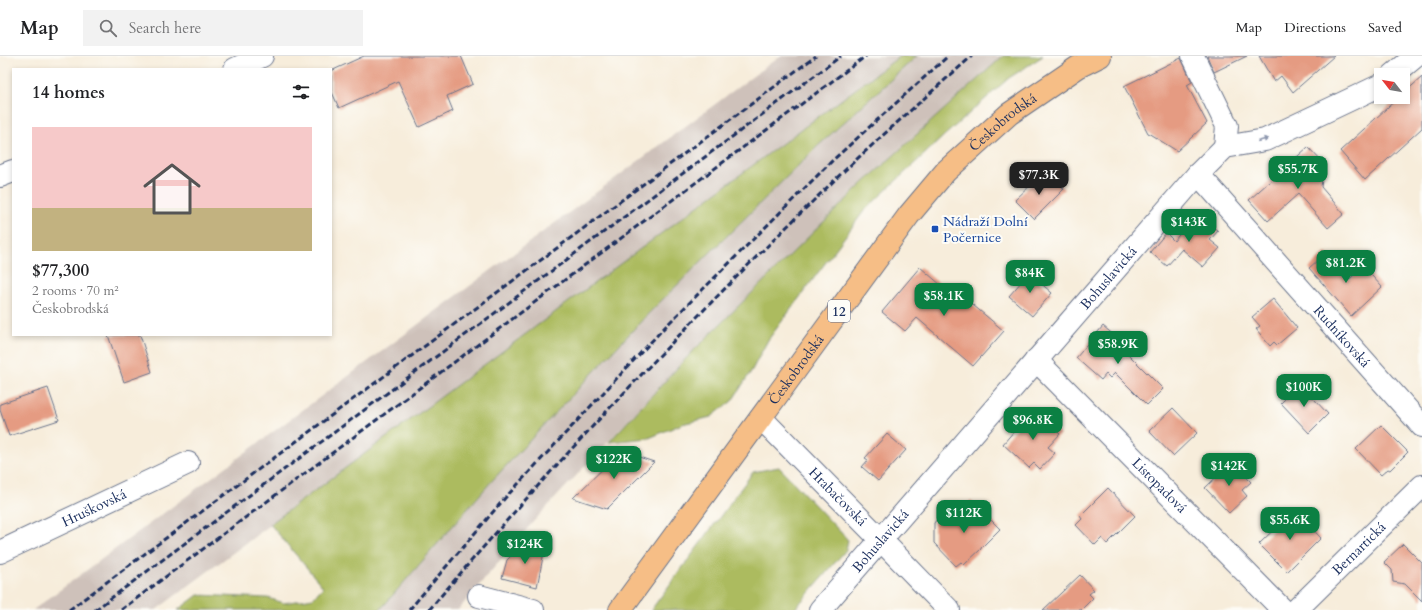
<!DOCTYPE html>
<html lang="en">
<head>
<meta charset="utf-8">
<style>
	body { margin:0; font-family:Cardo,serif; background:#f2f2f2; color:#202124; height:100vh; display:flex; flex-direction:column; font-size:15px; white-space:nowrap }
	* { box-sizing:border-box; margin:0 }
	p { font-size:13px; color:#757577 }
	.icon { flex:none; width:22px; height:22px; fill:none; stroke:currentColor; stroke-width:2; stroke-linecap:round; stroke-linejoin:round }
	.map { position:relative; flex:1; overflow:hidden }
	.sheet { position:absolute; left:12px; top:12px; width:320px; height:268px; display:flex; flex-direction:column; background:#fff; border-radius:0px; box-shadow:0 2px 6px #0003 }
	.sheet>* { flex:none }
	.needle { width:26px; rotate:301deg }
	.controls { position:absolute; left:1374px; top:12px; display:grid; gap:8px }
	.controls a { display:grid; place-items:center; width:36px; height:36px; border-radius:0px; background:#fff; box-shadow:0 2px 6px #0003; font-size:20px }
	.price { position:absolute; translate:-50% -34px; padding:0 9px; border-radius:8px; background:#0b8043; color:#fff; font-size:13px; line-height:26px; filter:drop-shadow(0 1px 2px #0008) }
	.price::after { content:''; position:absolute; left:50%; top:24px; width:12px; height:9px; margin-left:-6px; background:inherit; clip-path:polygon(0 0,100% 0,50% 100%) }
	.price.selected { background:#222; color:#fff }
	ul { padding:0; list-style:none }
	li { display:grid; align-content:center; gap:8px; height:212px; padding:0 20px }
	li span { display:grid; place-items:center; height:124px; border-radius:0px; color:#555 }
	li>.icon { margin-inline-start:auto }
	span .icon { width:72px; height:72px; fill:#fffc; stroke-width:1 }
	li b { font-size:17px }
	h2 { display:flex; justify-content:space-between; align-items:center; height:48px; padding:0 20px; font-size:17px }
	header { display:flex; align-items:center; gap:24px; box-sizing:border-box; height:56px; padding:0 20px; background:#fff; border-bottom:1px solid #e0e0e0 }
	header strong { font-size:19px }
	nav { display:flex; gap:22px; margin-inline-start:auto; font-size:14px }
	.search { width:280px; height:36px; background:#f2f2f2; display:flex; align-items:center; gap:10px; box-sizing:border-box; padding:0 14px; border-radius:0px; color:#757577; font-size:15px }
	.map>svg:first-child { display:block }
</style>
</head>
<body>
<header>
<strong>Map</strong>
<div class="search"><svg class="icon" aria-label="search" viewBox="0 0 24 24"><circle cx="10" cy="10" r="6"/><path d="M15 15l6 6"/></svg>Search here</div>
<nav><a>Map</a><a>Directions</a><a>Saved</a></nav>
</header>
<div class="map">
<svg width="1422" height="554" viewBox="0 0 1422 554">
	<rect width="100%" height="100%" fill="#fdfcf7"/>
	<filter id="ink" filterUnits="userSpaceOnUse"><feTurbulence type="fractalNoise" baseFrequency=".025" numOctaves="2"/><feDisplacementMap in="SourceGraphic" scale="8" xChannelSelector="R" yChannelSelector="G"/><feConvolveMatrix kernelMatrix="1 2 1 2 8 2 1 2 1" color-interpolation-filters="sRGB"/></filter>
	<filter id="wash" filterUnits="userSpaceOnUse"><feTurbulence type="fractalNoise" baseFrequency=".012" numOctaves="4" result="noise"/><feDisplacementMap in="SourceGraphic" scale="16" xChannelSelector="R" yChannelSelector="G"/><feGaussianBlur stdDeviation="0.9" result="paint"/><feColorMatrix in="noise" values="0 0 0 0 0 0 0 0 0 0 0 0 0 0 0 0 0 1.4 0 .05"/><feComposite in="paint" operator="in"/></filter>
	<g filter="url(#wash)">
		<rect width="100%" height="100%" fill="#f7eddb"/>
		<path fill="#cec1ba" d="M780 0H901L156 554H33Z
			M917 0H1003L860 130 691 297 533 466 458 554H380L490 427 648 258 819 89Z"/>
		<path fill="#acbb5e" stroke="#64755e" d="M900 0H917L819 89 648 258 490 427 380 554H178L198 539 268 542 284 547 313 542 323 531 270 468Z
			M1003 0H1043L1009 22 945 79 864 155 768 284 752 314 732 345 711 361 682 368 649 382 609 386 691 297 860 130Z
			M779 411 848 484 846 494 794 554H651L753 416Z"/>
		<g id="blocks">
			<path fill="#e59b82" d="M364 0H461L473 28 447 40 453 55 419 71 398 25 339 52 331 34V15Z
				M1207 0H1247L1214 16Z
				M1259 0H1334L1293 36 1281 20 1274 26Z
				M1181 2 1192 26 1187 29 1207 67 1177 95 1148 77 1124 30Z
				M1422 21V72L1365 124 1340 95 1399 41H1403V38Z
				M1308 91 1324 108 1321 131 1344 158 1328 172 1298 138 1268 165 1249 144Z
				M1049 118 1064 133 1034 163 1015 144 1034 126 1037 130Z
				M1197 157 1218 175 1210 184 1220 192 1203 211 1182 193 1167 210 1150 196 1166 177 1174 185Z
				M1326 197 1350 223 1363 210 1382 231 1351 260 1309 212Z
				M920 211 963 248 967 244 1004 275 973 310 917 262 905 275 882 256Z
				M1029 217 1052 237 1032 260 1009 240Z
				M1273 243 1297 272 1277 289 1274 286 1270 290 1256 273 1260 270 1252 261Z
				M1103 270 1129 292 1126 296 1163 333 1147 349 1115 317 1110 322 1106 318 1101 324 1076 302Z
				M108 279H140L152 316 124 326Z
				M1300 328 1328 358 1309 377 1281 347Z
				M48 332 59 364 9 380 0 354V348Z
				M1173 352 1197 377 1173 400 1149 375Z
				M1033 353 1060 378 1048 391 1055 397 1040 413 1034 407 1029 412 1003 388Z
				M1381 369 1408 396 1390 414 1388 413 1381 419 1356 393Z
				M887 378 906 394 878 425 862 411 868 404 865 402Z
				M621 395 654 406 607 453 573 442Z
				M1232 406 1251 426 1242 434 1247 440 1229 457 1205 432Z
				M1108 432 1135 460 1107 488 1102 482 1095 489 1076 469 1082 463 1080 460Z
				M971 444 1000 473 981 492V493L964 509 961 506 956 510 934 487V467L937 463 940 461H954Z
				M1294 454 1321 482 1287 516 1259 488Z
				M523 488 545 491 537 531 502 522 507 504Z
				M1403 488 1422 507V545L1405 528 1393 526 1392 514 1384 506Z
				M1080 519 1094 534 1089 538 1093 542 1081 554H1043Z"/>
		</g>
	</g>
	<g filter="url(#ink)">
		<use href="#blocks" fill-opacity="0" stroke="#68728a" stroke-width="1"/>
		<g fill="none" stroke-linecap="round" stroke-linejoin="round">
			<defs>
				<g id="minor">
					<path d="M1193 0 1227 70 1225 91"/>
					<path d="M235 13 262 0"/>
					<path d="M1393 19 1416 0"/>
					<path id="s1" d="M1198 118 1422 370"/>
					<path d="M0 120 13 115"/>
					<path id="s2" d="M1036 304 1283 554"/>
					<path id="s3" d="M761 362 881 484 949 554"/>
					<path id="s4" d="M0 496 188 407"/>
					<path d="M479 540 533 554"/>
					<path id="s5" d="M820 554 1198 118 1225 91 1265 84 1381 29"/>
					<path id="s6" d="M1296 554 1422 430"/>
				</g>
				<g id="major">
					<path id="s7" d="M620 554 909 159 946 115 1009 58 1078 11 1100 0"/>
				</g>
			</defs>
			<use href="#minor" stroke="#68728a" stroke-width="24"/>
			<use href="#major" stroke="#68728a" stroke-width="24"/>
			<use href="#minor" stroke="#fff" stroke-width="22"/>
			<use href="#major" stroke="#f6be86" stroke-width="22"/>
			<path stroke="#1b2f5e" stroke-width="3" stroke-dasharray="6 3" stroke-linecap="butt" d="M69 554 816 0
				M95 554 841 0
				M121 554 866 0
				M409 554 505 442 663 273 833 104 948 0
				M429 554C559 401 700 254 844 115 886 76 929 38 972 0"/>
		</g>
		<defs><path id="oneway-solid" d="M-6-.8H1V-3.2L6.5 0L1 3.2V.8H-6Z"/></defs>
		<use fill="#8d97ae" href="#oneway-solid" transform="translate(1263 84) rotate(-15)"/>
	</g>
	<rect fill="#1a4fb4" stroke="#fdfcf7" stroke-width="1.5" x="931" y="169" width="8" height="8" rx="2"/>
	<g text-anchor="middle" stroke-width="4" stroke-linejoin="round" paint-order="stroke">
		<rect fill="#fdfcf7" stroke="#5f6c8c" stroke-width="1" x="828" y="244" width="22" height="22" rx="3"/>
		<g font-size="13" font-weight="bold" fill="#1b2f5e">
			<text x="839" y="260">12</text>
		</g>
		<g font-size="14" fill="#1b2f5e" stroke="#fdfcf7">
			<text dy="5" stroke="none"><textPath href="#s7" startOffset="622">Českobrodská</textPath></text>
			<text dy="5" stroke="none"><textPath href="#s5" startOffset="440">Bohuslavická</textPath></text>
			<text dy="5" stroke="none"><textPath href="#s1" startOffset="217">Rudníkovská</textPath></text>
			<text dy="5" stroke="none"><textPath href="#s7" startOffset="298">Českobrodská</textPath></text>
			<text dy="5" stroke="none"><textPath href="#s2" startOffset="176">Listopadová</textPath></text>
			<text dy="5" stroke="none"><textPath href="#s3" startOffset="110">Hrabačovská</textPath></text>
			<text dy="5" stroke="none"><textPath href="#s4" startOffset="104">Hruškovská</textPath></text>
			<text dy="5" stroke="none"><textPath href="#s5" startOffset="92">Bohuslavická</textPath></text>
			<text dy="5" stroke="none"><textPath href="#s6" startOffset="88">Bernartická</textPath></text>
		</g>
		<g font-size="14" fill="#164399" stroke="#fdfcf7" text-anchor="start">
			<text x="943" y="170">Nádraží Dolní<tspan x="943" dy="16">Počernice</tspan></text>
		</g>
	</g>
</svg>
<div class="controls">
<a><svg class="needle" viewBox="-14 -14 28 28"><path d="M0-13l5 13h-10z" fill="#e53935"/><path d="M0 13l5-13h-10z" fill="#757577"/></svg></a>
</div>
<b class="price" style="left:1298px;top:134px">$55.7K</b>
<b class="price selected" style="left:1039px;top:140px">$77.3K</b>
<b class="price" style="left:1189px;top:187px">$143K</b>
<b class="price" style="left:1346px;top:228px">$81.2K</b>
<b class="price" style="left:1030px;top:238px">$84K</b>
<b class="price" style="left:944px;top:261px">$58.1K</b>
<b class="price" style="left:1118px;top:309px">$58.9K</b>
<b class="price" style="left:1304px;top:352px">$100K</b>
<b class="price" style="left:1033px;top:385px">$96.8K</b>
<b class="price" style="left:614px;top:424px">$122K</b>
<b class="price" style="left:1229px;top:431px">$142K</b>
<b class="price" style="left:964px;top:478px">$112K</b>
<b class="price" style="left:1290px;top:485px">$55.6K</b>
<b class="price" style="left:525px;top:509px">$124K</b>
<section class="sheet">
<h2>14 homes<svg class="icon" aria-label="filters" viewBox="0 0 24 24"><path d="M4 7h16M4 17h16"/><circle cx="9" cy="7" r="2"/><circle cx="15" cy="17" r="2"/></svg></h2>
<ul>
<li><span style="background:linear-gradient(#f6c9c9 65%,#c2b280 0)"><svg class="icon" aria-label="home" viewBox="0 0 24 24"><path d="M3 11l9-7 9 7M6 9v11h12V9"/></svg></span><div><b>$77,300</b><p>2 rooms · 70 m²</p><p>Českobrodská</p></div></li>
</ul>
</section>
</div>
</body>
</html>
